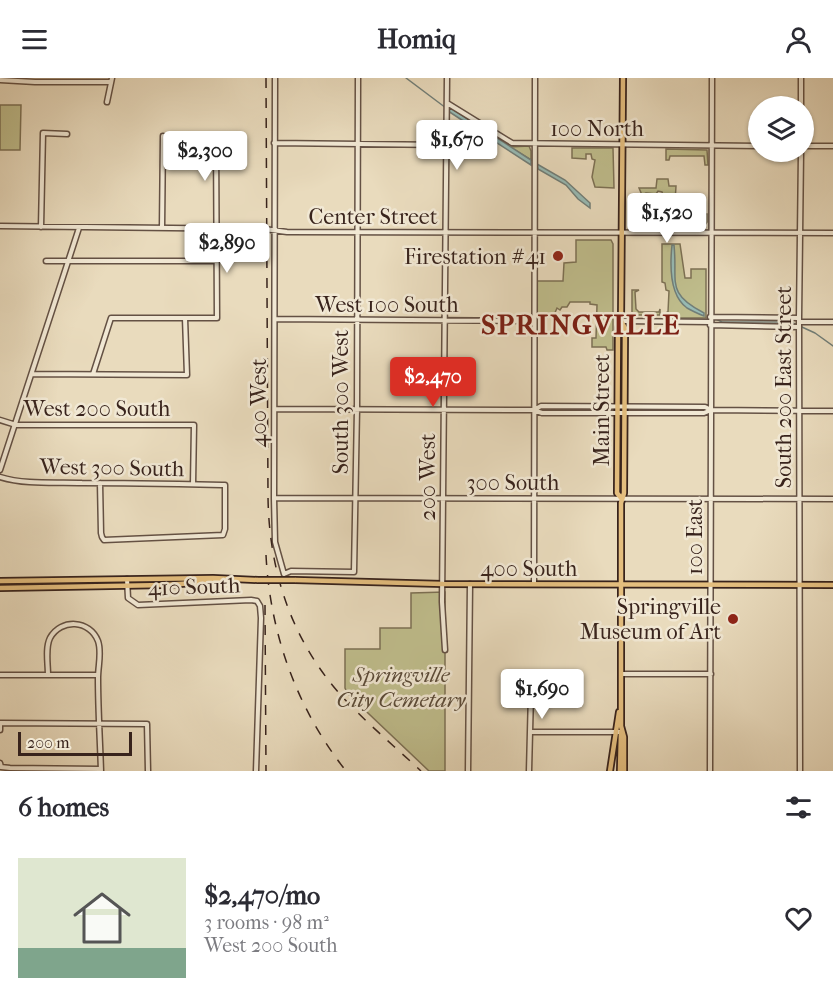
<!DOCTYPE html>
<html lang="en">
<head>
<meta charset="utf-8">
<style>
	body { margin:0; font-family:"IM FELL French Canon",serif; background:#f7f7f7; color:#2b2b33; height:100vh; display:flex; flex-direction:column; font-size:22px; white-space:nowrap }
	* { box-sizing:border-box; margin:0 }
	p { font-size:20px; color:#7c7c81 }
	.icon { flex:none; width:33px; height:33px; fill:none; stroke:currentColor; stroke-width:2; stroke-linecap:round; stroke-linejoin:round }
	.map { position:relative; height:693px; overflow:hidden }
	.sheet { display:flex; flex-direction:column; background:#fff; flex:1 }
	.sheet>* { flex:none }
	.fabs { position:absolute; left:748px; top:18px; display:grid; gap:12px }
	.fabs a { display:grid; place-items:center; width:66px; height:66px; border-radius:50%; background:#fff; box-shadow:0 2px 4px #0004; font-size:30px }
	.scale { position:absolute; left:18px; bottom:15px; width:114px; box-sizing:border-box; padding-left:6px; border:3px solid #38231c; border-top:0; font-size:16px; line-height:21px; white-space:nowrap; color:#38231c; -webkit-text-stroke:4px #f1e8d4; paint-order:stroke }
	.price { position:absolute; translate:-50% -51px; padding:0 14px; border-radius:6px; background:#fff; color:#222; font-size:20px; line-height:39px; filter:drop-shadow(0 2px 3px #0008) }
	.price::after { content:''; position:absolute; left:50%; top:36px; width:18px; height:14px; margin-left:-9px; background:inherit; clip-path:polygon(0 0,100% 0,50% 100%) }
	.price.selected { background:#d93025; color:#fff }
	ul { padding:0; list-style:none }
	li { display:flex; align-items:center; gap:18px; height:150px; padding:0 18px }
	li span { display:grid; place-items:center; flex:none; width:168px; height:120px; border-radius:0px; color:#555 }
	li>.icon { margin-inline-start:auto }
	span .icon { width:72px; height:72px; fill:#fffc; stroke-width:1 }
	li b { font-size:26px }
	h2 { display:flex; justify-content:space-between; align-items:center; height:72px; padding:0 18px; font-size:26px }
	header { display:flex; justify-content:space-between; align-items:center; height:78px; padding:0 18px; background:#fff; font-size:27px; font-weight:700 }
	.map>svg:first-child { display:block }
</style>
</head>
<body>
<header><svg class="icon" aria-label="menu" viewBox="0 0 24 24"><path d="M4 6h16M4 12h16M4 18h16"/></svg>Homiq<svg class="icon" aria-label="person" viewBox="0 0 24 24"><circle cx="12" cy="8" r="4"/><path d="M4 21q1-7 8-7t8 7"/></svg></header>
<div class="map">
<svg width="833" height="693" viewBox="0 0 833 693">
	<rect width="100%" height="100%" fill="#e9dbbd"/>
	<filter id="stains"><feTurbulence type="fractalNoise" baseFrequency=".00333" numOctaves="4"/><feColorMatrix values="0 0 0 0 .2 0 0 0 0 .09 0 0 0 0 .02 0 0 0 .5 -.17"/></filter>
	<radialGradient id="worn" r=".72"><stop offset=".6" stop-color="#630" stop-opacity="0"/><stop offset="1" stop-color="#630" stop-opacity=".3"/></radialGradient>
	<path fill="#bfbd8c" stroke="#7c7054" stroke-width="1.5" d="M0 27H21L20 72H0Z
		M529 68 531 73V82L510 69Z
		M572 70H613L614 110 595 109 592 99 595 82 592 81 591 76H586V81L572 80Z
		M666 71 707 72 708 87H705L704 78H670L669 82H666Z
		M657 101H668L669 108H676L675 124 671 126 670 148 668 149V117H663L662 114 658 113 656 116 646 115 642 117 639 110H656Z
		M701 136H707V144L705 147H676V140H701Z
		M576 162H611L613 166V272H607L606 269H592V260H596L597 227 590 226V224H570L567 229H562L560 232 557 230 554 237H548L547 240H537V203H563L564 185 576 184Z
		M662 166H680L685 200H691V191H706V240H666L665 238H669L665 237V235L668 234 669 213 666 212 665 205 662 204Z
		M632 212H639L635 214 636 231 639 234H659L660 231V237H632Z
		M445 514V693H429L348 616 345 610V571H380V550H411V515Z"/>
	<path fill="#97bbb5" stroke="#717e78" stroke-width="1.5" d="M448 28 531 82V87L448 33Z
		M537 86 565 102 590 125V130L578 121 566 107 538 91Z
		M672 167H674C678 204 665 215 704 235V238C699 236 692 233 687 230 669 217 670 186 672 167Z"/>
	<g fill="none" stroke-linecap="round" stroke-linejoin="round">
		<path stroke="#717e78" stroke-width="1.5" d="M406 0 446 30
			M716 241 722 244H791L815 255 833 268"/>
		<defs>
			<path id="minor" d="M275 0 274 420 275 464 284 496 291 493 354 494 357 331 358 0
				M0 2 35 4H111
				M107 24 112 0
				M447 25 512 65 759 68
				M801 28V0
				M274 65 446 67
				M804 68H833
				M0 148 264 151 287 154 833 155
				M41 149 43 55 67 56
				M162 150 163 58
				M46 183H216
				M710 239 799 240
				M275 241 534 243
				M621 243 710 244
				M799 244H833
				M710 247 799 249
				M32 296 187 297 185 240
				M93 296 111 240H217L216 58
				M275 331 533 332 542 335H704L711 332 833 333
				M534 332 541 328 705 329 711 332
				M0 342 16 347H194L193 406
				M0 392 79 150
				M0 399C26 407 55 404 82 405 130 405 177 406 225 407V451L223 457 104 462 102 459 101 455 100 405
				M274 420 833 421
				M127 501 128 520 138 527 251 522 257 523 260 528 261 540 256 693
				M534 506 535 0
				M445 572 442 524 447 0
				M621 596H711
				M0 597H98
				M48 597C48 586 45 570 50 560 61 540 90 542 98 563 102 574 98 588 98 600 98 631 100 662 101 693
				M524 601 531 615 529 693
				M0 645 147 646 148 693
				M0 652V645
				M531 654H621
				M0 685 1 689 10 690 100 691
				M468 693 470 506
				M710 693 712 0
				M800 693 799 240 801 74"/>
			<path id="major" d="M621 243 625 250 624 415 621 425V648L624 659V693
				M622 421 617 415 618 250 621 243 623 0
				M295 502 443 506 833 507
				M0 503 213 500 258 502
				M0 510 165 507 223 503
				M610 693 619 634
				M620 693 621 654"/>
		</defs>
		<use href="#minor" stroke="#645144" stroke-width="7"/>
		<use href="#major" stroke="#38231c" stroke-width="8"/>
		<use href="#minor" stroke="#f1e8d4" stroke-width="4"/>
		<use href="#major" stroke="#e4be7e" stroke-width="4.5"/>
		<path stroke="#38231c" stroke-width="1.5" stroke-dasharray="10 10" stroke-linecap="butt" d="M266 0 268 419C269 491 290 558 338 614 363 642 393 667 421 693
			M266 477C270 556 297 631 346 693
			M265 527 266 693"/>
		<defs>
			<path id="major-bridge" d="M258 502H295"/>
		</defs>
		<use href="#major-bridge" stroke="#38231c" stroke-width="8" stroke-linecap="butt"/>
		<use href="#major-bridge" stroke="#e4be7e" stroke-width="4.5"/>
	</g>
	<g fill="#8f2418" stroke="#f1e8d4" stroke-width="2">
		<circle cx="558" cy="178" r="6"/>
		<circle cx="733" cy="541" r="6"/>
	</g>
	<g text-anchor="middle" stroke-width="5" stroke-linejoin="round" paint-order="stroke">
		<g font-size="22" fill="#38231c" stroke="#f1e8d4">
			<text x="597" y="58">100 North</text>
			<text x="373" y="146">Center Street</text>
			<text x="387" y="234">West 100 South</text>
			<text transform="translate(783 309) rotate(-90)" y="8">South 200 East Street</text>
			<text transform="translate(340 324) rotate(-90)" y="8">South 300 West</text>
			<text transform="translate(258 325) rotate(-90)" y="8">400 West</text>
			<text x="97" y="338">West 200 South</text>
			<text transform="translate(601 332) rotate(-90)" y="8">Main Street</text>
			<text transform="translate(112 389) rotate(1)" y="8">West 300 South</text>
			<text transform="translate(427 399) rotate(-90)" y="8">200 West</text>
			<text x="513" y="412">300 South</text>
			<text transform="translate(694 459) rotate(-90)" y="8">100 East</text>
			<text x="529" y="498">400 South</text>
			<text transform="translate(194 508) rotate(-2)" y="8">410 South</text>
		</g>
		<g font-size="22" fill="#38231c" stroke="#f1e8d4" text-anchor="end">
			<text x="546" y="186">Firestation #41</text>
			<text x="721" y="536">Springville<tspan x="721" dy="25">Museum of Art</tspan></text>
		</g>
		<g font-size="22" font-style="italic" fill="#5a4a38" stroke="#f1e8d4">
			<text x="401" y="604">Springville<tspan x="401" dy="25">City Cemetary</tspan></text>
		</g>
		<g font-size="28" font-weight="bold" letter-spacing="1.5" fill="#7a1f14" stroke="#f1e8d4">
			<text x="581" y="256">SPRINGVILLE</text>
		</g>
	</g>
	<rect width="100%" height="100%" filter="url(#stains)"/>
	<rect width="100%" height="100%" fill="url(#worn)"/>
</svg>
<div class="fabs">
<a><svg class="icon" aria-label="layers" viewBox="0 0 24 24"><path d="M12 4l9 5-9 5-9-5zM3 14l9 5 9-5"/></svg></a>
</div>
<div class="scale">200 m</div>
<b class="price" style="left:457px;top:93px">$1,670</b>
<b class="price" style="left:205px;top:104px">$2,300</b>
<b class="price" style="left:667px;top:166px">$1,520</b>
<b class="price" style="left:227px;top:196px">$2,890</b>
<b class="price selected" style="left:433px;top:330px">$2,470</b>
<b class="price" style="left:542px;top:642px">$1,690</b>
</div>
<section class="sheet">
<h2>6 homes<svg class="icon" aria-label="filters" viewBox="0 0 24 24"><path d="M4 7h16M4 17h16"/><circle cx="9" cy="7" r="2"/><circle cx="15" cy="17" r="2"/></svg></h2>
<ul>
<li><span style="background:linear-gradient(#dfe7d0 75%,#7fa58c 0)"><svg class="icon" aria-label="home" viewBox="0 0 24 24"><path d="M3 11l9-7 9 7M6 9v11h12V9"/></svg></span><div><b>$2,470/mo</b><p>3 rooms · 98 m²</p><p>West 200 South</p></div><svg class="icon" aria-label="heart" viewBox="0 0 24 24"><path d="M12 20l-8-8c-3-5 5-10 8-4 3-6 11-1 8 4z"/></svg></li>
</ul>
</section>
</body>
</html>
